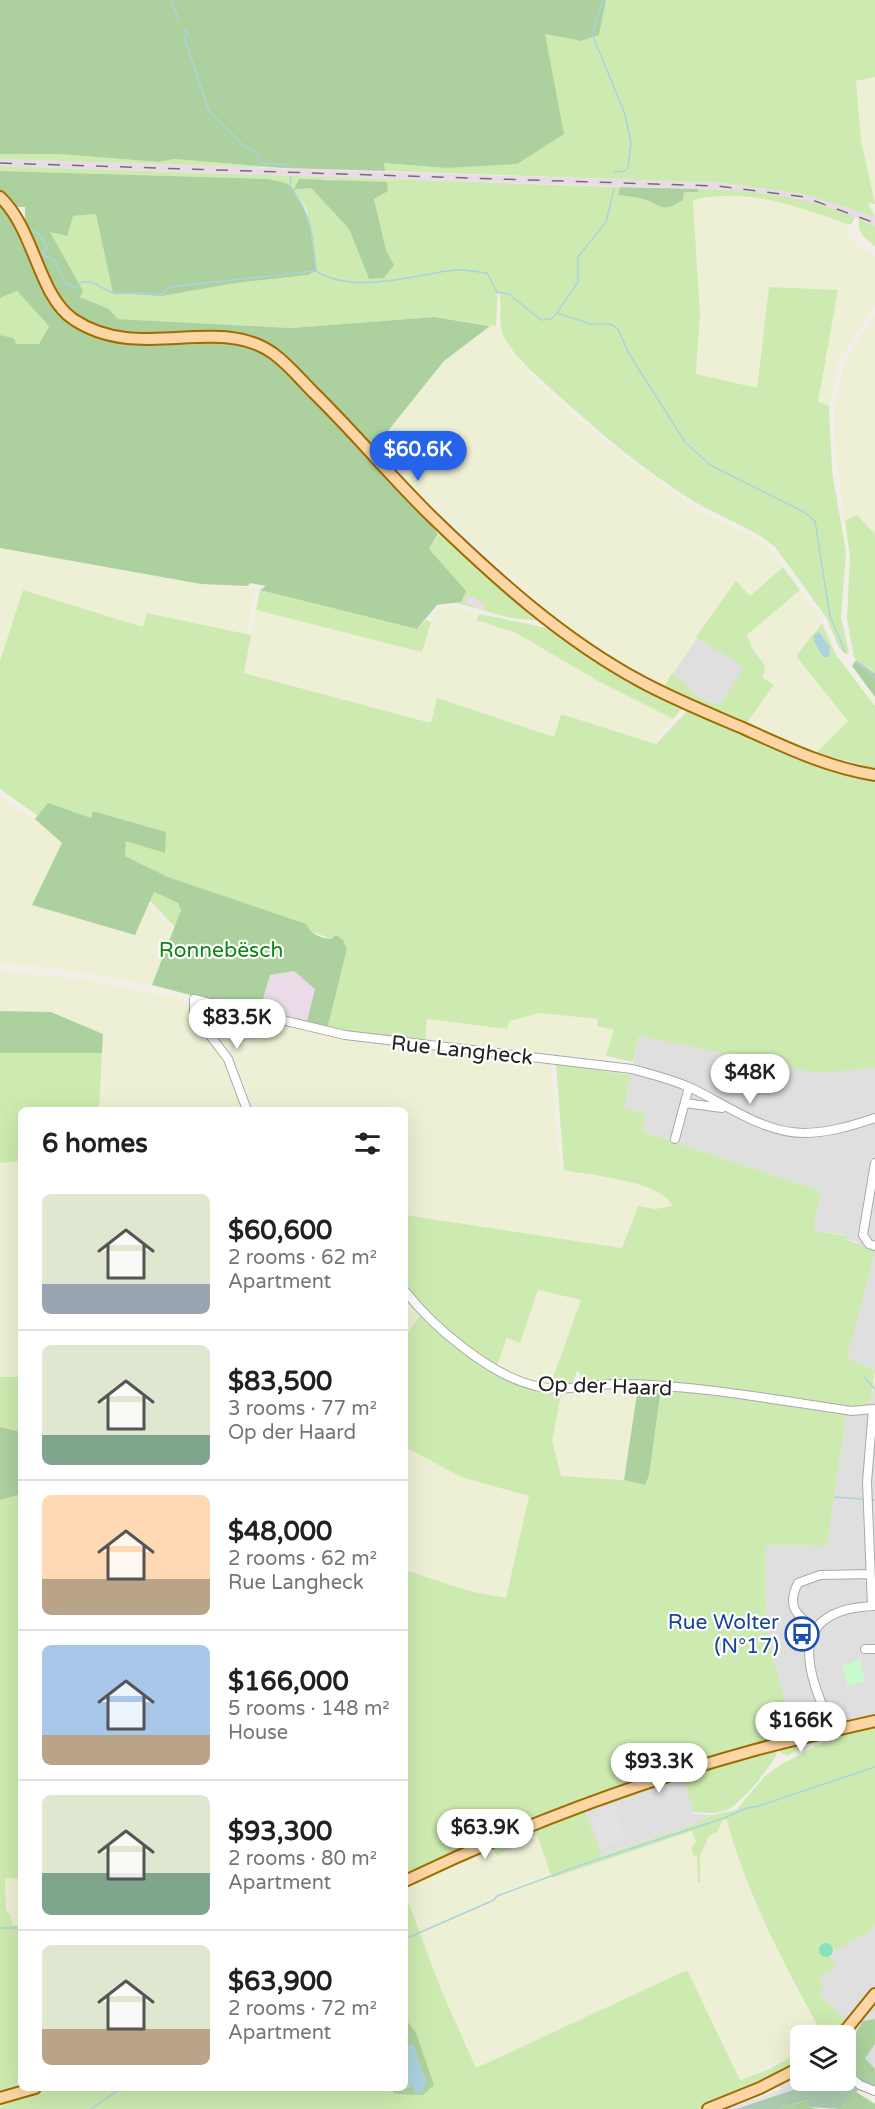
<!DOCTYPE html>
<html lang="en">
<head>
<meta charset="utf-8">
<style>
	body { margin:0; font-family:"Varela Round",sans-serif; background:#f6f6f6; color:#202124; height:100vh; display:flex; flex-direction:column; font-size:22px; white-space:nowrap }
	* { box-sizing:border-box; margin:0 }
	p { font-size:20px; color:#757577 }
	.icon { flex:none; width:33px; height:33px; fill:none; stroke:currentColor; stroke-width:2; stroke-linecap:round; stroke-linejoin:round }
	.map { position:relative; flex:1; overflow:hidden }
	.panel { position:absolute; left:18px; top:1107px; width:390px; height:984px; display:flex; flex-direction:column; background:#fff; border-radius:9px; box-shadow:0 6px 24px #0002 }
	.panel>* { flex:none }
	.fabs { position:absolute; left:790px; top:2025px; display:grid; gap:12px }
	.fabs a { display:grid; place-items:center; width:66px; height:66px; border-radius:9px; background:#fff; box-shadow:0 6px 24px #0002; font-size:30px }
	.price { position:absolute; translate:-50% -51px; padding:0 14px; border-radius:21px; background:#fff; color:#222; font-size:20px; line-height:39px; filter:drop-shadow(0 2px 3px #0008) }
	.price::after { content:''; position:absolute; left:50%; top:36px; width:18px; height:14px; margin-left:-9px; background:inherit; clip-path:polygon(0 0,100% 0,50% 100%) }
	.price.selected { background:#2563eb; color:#fff }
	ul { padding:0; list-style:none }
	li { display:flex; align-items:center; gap:18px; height:150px; padding:0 24px }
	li+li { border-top:2px solid #e0e0e0 }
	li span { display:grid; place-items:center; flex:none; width:168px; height:120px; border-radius:9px; color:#555 }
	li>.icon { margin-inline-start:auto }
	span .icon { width:72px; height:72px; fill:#fffc; stroke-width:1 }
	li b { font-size:26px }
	h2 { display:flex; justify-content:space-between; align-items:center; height:72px; padding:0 24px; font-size:26px }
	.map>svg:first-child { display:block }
</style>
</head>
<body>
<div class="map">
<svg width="875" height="2109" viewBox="0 0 875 2109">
	<rect width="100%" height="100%" fill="#f2efe9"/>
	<path fill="#e0dfdf" d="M696 637 745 667 721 703 713 704 692 693 672 673Z
		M639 1036 819 1072 875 1068V1370L847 1359 859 1308 858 1242 845 1239V1235L813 1230 821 1191 642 1131 624 1108Z
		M875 1382V1725L798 1744 769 1642 766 1618 765 1545 827 1546 847 1408 871 1401Z
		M684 1777 694 1814 712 1815 695 1824 600 1856 586 1811Z
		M875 1922V2095L858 2090 846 2079V2036L833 2035 844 2026V2019L819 1995V1976L836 1968 829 1954 861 1935 869 1934Z"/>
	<path fill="#ebdbe8" d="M0 159 723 183 803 194 875 217V226L847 214 805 202 724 190 0 166Z
		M468 594 485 604 483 610 464 602Z
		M294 971 315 988 307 1021 261 1009 270 975Z"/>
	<path fill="#eef0d5" d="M875 77V204L861 140 856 81Z
		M729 194 754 196 785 203 848 224 847 233 853 242 875 256V305L839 361 829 406 818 402 838 291 769 287 757 389 696 374 700 314 693 200Z
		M875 315V534L857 515 845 521 834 435V409L844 363Z
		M490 326H498L510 349 540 385 606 442 697 509 756 538 770 549 783 567 750 596 735 582 664 687 615 661 563 625 426 499 423 501 375 447 444 361Z
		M0 548 201 584 255 588 247 634 148 613 144 627 23 590 0 661Z
		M800 590 822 622 796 656 848 721 816 753 746 724 773 685 763 678 762 659 752 648 747 635Z
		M446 606 479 614 478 620 516 633 600 682 673 719 653 742 561 714 554 737 437 698 432 723 244 673 256 610 422 651 431 622 439 609Z
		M0 797 35 819 62 843 33 905 134 935 149 904 173 930 152 985 61 969 0 963Z
		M0 971 89 980 188 1001 196 1024 229 1067 245 1110H100L103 1034 51 1012 0 1011Z
		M198 1004 364 1043 447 1051 446 1056 551 1063 560 1169 632 1183 660 1192 669 1197 673 1206 655 1209 638 1206 622 1248 405 1215V1110H250L231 1060 196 1010Z
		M540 1013 599 1019 614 1030 604 1063 425 1041 427 1018 507 1029 509 1021Z
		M21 1161V1377H0V1163Z
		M538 1289 581 1300 550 1386 531 1383 497 1366 507 1337 520 1343Z
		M405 1294 421 1314 405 1337Z
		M609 1386 638 1387 624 1480 560 1476 552 1441 562 1390Z
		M405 1447 461 1477 529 1496 506 1598 469 1591 405 1570Z
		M724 1818 727 1821 751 1894 794 1984 823 2035 801 2036V2052L740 2080 687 1970 476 2068 442 1992 409 1904 405 1906V1888L493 1848 498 1856 538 1834 552 1878 693 1831 697 1855 698 1881 700 1882V1856L709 1836 717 1832Z
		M5 1877 21 1879V1926L12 1925 6 1910Z"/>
	<path fill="#cdebb0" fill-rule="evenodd" d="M606 0H875V77L856 81 861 140 875 204 868 203 875 217 803 194 723 183 385 171 383 163 445 168 545 34 581 41 599 35Z
		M0 154H58L159 162 174 159 283 168 0 159Z
		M0 166 620 187 618 195C626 196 635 197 643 199 665 206 660 214 683 200L684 192H697L698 189C751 190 806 196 855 217L851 225C798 207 749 187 693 200L700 314 696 374 757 388 769 287 838 290 818 402 829 406 832 471 846 552 841 617 849 653 846 655 839 648 826 617 775 547C751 527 722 518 695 502 644 471 596 430 551 389 535 374 516 359 505 339 496 323 504 306 498 290L496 326 434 317 291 328 118 319 109 309 80 297 49 231 73 216 96 214 162 296 236 283 308 275 316 271 307 210 293 190 311 188 349 229 369 279 394 265 386 250 374 198C357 189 341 176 321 180 310 182 300 190 289 188L286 183 269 179 0 171Z
		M859 219 875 226V247C866 239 856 232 859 219Z
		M17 291 49 325 39 344H16L14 338 0 335V298Z
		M857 515 875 534V674L854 658 847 618 850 556 845 521Z
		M442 531 543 621 510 618 453 602H461L429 549ZM468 595 485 604 483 610 465 602Z
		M783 567 800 590 747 635 752 648 765 665 763 678 774 685 746 724 664 687 672 673 689 686 692 693 713 704 721 703 744 667 696 637 736 581 750 596Z
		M23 590 143 627 147 613 251 635 244 673 431 723 437 698 554 737 561 714 656 744 689 709 875 779V1068L819 1073 639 1036 633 1062 606 1056 614 1030 597 1026 598 1019 540 1013 509 1021 507 1029 427 1019 425 1041 327 1030 347 949 331 939 168 877 125 856 126 840 165 844 166 832 93 811 91 818 49 804 38 816 0 789V661Z
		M260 590 417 629 426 620 431 622 422 652 256 610Z
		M479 614 553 629 684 706 673 719 600 682 516 633 477 620Z
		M822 623 836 655 875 706V768L816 753 848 721 796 656Z
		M154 892 178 903 181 910 175 927 150 901Z
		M449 1049 463 1053 502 1057V1061L455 1057Z
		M0 1053H102L99 1110H21V1161L0 1163Z
		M556 1064 631 1075 624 1108 646 1114 642 1131 821 1191 813 1230 846 1236V1239L875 1251 847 1358 875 1370 871 1401H869L867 1405 850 1408 619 1381 580 1383V1373L577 1371 572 1384 550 1386 581 1300 538 1290 520 1343 507 1338 497 1366 455 1339 405 1289V1215L622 1248 638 1206 655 1209 672 1206C665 1182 589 1175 564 1170Z
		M421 1314 500 1372 562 1390 552 1441 561 1476 624 1480 645 1485 649 1476 661 1389 764 1401 846 1415 827 1546 765 1545 766 1618 769 1642 796 1737 775 1749 777 1753C772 1766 740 1805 727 1810 717 1814 704 1813 693 1812L684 1778 586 1812 601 1856 695 1824 712 1815 736 1810 764 1777 780 1765 822 1743V1738L875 1725V1922L869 1934 861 1936 834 1951 829 1942 822 1957 829 1954 836 1968 819 1977 824 1986 819 1995 844 2019V2026L833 2035H823C785 1967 748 1897 727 1821L724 1819 717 1832 709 1836 700 1856V1882H698L697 1855 694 1856 691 1848 696 1842 692 1831 552 1878 537 1834 497 1856 493 1848 405 1888V1570L469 1591 506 1598 529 1496 461 1477 405 1447V1337Z
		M0 1377H21V1432L0 1427Z
		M21 1494V1879L5 1878 6 1910 11 1916 12 1925 21 1926V2088H405V1906L409 1904 442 1992 476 2068 687 1970 740 2080 765 2071 801 2052V2060L758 2083 724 2097 741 2099 742 2102 726 2109H0V1500Z
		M815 1740 787 1756 780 1752V1747Z"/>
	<path fill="#add19e" d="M0 0H606L599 35 581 41 545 34 564 134 517 164 445 168 384 163 385 171 283 168 174 159 159 162 58 154H0Z
		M0 171 269 179 286 183 294 189 299 179 387 182 388 191 374 199 386 250 394 265 384 278 369 279 349 229 311 188 293 190C312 218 312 239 316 271L308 275 236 283 162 296 113 293 96 214 73 216 67 236 50 232 83 291 80 297 109 309 118 319 291 328 434 317 490 326 444 361 367 457 428 520 438 534 429 549 466 591 461 602 437 605 417 629 260 590 266 586 250 583 248 586 201 584 0 548V335L14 338 16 344H39L49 326 17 291 0 298V202L25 230V207H15L0 192Z
		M620 187 698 189V192H684L683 200C660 214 665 206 643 199 635 197 626 196 618 195Z
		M856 660 875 674V697L852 666Z
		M48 803 91 818 93 811 166 832 165 853 126 841 125 856 168 877 306 924C311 934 320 938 331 939L336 935 343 940 347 949 327 1030 295 1022 296 1018 307 1021 315 989 294 971 270 975 259 1013 152 985 181 910 178 903 154 892 135 935 32 905 62 843 35 819Z
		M0 1011 51 1012 103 1034 102 1053H0Z
		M638 1387 661 1389 649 1476 645 1485 624 1480Z
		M0 1427 21 1432V1494L0 1500Z
		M405 2018 416 2033 434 2085 423 2095 394 2094 392 2088H405L426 2082 413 2045 405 2047Z
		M875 2019V2044L865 2058 875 2069V2086L863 2082 846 2064V2043L854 2036 863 2021Z
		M856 2092 875 2104V2109H840Z
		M808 2100 809 2107 819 2109H779Z"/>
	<path fill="#aacbaf" d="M846 2079 858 2090 840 2109 809 2107 807 2100 779 2109H736L819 2081Z"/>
	<path fill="#c8facc" d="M860 1659 865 1681 848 1686 842 1666Z"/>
	<path fill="#88e0be" d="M819 1950a7 7 0 1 1 14 0a7 7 0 1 1-14 0Z"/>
	<path fill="#e2e2e2" d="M614 1803 626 1839 601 1848 591 1819 601 1815 598 1808Z
		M801 2072V2080L819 2081 736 2109H726L782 2089 778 2085Z"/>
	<path fill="#aad3df" d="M819 632 830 647 829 657H823L814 641V635Z
		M413 2045 426 2082 422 2093H414V2086H405V2047Z"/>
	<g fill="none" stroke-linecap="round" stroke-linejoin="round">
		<path stroke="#aad3df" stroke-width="1.5" d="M171 0 179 20
			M603 0 592 34 625 114 631 143 628 168 625 171 614 172
			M182 29 186 30 187 34 184 37 209 111 243 145 258 154 259 163 292 165
			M291 177 290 186C313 219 312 231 316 270
			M8 199 24 220
			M28 229 39 234 47 247 42 255 55 260 65 284 76 288 81 282H91L113 293 163 294 169 287 316 271C353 295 413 275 454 270 465 269 476 272 487 273L497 292 509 294 541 320 551 319 557 313 591 324H610L618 329 628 352 685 442 710 465 804 512 815 521 830 616 845 652
			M558 311 578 282V257L606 222 614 189
			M856 662 875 677
			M864 1377 875 1389
			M835 1497 862 1499
			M872 1500H875
			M0 1928H21
			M405 1939 494 1900 497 1896 578 1866 724 1818 747 1808 759 1806 875 1767
			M91 2109 121 2088"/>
		<defs>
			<path id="minor" d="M685 1103 722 1108
				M247 1110 228 1059 194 1014V999L345 1035 632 1069C651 1074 671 1079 689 1087 726 1104 761 1132 803 1133 828 1133 851 1126 875 1118
				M675 1139 689 1087
				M875 1163 863 1235 869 1244 875 1246
				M405 1291C433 1327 491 1376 536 1386 564 1393 593 1383 622 1384 698 1385 776 1400 852 1411L873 1409 867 1482 872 1606
				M799 1618V1633L809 1646
				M816 1629C796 1616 786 1606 798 1583L820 1575 870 1574
				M865 1649H875
				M834 1731C805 1672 784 1609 875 1606
				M819 1734 822 1707
				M846 2073 860 2085 875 2091"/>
			<path id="major" d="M0 197C35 230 38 295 73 319 139 364 219 313 274 354 289 365 301 380 314 393 355 433 391 477 432 517 495 578 562 639 640 681 673 699 710 714 745 729 787 748 829 768 875 775
				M405 1881C518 1827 634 1783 755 1750 795 1739 835 1730 875 1721
				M841 2036 875 1994
				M0 2098 35 2088
				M708 2109 760 2088 801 2067"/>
		</defs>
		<use href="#minor" stroke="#a9a9a9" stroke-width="10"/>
		<use href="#major" stroke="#a06b00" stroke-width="14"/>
		<use href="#minor" stroke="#fff" stroke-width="8"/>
		<use href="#major" stroke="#fcd6a4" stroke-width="10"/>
		<path stroke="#707070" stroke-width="1.5" stroke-dasharray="12 12" stroke-linecap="butt" d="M0 163 717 186 804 197 875 223"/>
	</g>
	<defs>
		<symbol id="bus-ring" viewBox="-11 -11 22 22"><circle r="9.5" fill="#fff" stroke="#1a4fb4" stroke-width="1.5"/><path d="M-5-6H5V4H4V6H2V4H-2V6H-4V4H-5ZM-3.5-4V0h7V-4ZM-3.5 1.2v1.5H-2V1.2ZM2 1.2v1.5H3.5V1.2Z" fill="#1a4fb4"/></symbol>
	</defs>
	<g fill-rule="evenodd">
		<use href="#bus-ring" x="783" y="1615" width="38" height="38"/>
	</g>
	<g text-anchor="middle" stroke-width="4.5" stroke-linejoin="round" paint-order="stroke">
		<g font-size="21" fill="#0c8416" stroke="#fff">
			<text x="221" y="957">Ronnebësch</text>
		</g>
		<g font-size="21" fill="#222" stroke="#fff">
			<text transform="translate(462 1050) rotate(6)" y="7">Rue Langheck</text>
			<text transform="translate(605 1386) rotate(2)" y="7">Op der Haard</text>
		</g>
		<g font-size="21" fill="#164399" stroke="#fff" text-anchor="end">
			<text x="779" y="1629">Rue Wolter<tspan x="779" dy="24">(N°17)</tspan></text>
		</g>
	</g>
</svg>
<div class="fabs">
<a><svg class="icon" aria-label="layers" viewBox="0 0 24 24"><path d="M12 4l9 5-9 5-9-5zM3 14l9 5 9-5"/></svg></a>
</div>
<b class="price selected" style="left:418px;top:482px">$60.6K</b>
<b class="price" style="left:237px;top:1050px">$83.5K</b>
<b class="price" style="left:750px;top:1105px">$48K</b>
<b class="price" style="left:801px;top:1753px">$166K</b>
<b class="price" style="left:659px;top:1794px">$93.3K</b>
<b class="price" style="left:485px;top:1860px">$63.9K</b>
<section class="panel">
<h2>6 homes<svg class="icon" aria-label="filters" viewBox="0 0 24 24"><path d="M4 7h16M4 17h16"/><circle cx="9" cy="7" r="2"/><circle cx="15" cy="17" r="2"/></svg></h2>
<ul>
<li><span style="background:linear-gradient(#dfe7d0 75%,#9aa5b1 0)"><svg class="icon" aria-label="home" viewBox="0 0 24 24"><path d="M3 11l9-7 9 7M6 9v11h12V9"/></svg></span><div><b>$60,600</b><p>2 rooms · 62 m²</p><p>Apartment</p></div></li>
<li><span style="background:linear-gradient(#dfe7d0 75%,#7fa58c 0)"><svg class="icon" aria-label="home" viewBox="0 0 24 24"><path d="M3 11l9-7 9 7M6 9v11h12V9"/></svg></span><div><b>$83,500</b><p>3 rooms · 77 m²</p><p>Op der Haard</p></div></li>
<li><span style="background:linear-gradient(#ffd9b3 70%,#b9a48a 0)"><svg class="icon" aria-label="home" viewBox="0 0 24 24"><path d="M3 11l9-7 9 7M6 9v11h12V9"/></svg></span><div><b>$48,000</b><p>2 rooms · 62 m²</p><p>Rue Langheck</p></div></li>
<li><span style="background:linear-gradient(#a9c7e8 75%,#b9a48a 0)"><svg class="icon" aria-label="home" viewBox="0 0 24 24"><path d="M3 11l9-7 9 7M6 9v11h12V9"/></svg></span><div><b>$166,000</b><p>5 rooms · 148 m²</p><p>House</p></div></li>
<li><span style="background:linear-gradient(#dfe7d0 65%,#7fa58c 0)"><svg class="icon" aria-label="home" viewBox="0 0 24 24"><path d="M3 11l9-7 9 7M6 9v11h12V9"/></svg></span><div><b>$93,300</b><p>2 rooms · 80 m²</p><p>Apartment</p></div></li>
<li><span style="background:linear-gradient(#dfe7d0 70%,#b9a48a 0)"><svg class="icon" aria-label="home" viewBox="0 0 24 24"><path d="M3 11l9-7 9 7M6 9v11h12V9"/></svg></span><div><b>$63,900</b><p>2 rooms · 72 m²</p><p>Apartment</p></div></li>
</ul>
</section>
</div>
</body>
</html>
